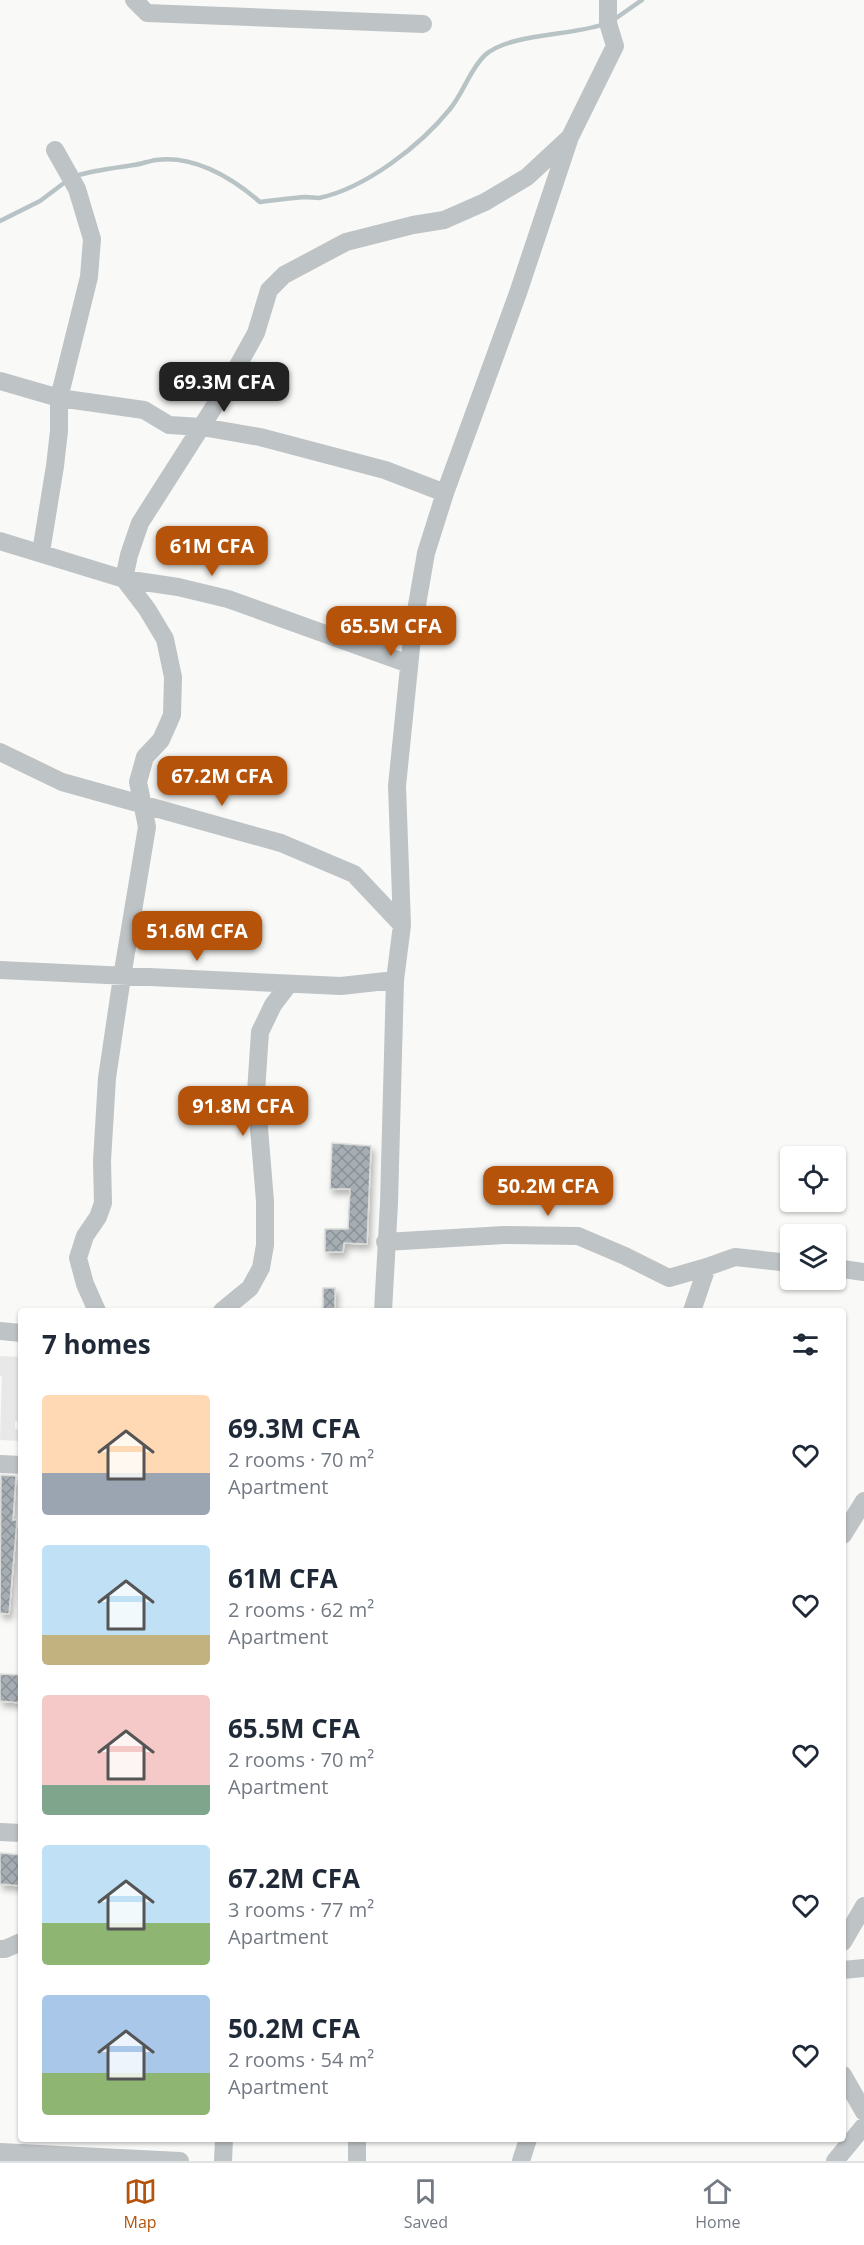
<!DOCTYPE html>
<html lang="en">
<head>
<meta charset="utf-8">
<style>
	body { margin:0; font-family:"Open Sans",sans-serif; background:#f6f6f7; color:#1f2937; height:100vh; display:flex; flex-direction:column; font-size:22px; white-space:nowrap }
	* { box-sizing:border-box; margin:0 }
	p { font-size:20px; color:#747a83 }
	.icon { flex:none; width:33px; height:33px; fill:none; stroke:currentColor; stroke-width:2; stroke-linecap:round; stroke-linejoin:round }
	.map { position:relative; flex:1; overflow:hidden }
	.panel { position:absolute; left:18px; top:1308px; width:828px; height:834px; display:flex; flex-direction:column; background:#fff; border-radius:6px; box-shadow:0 2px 4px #0004 }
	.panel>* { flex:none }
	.tools { position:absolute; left:780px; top:1146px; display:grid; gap:12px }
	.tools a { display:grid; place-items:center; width:66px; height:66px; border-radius:6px; background:#fff; box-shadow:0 2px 4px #0004; font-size:30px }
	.price { position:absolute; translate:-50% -51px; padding:0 14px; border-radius:12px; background:#b45309; color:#fff; font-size:20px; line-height:39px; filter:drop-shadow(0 2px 3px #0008) }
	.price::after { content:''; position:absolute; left:50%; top:36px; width:18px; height:14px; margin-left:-9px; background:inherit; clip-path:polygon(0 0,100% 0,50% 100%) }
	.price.active { background:#222; color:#fff }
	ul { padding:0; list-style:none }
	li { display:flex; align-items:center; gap:18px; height:150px; padding:0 24px }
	li span { display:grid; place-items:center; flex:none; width:168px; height:120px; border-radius:6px; color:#555 }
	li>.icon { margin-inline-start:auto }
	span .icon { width:72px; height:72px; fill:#fffc; stroke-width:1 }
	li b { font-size:26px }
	h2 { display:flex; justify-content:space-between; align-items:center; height:72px; padding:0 24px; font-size:26px }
	.tab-bar { display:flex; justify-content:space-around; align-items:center; height:84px; border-top:2px solid #e0e1e3; background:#fff; font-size:16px; color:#747a83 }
	.tab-bar a { display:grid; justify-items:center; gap:3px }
	.tab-bar .active { color:#b45309 }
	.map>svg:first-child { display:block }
</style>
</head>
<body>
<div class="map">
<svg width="864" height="2161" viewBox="0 0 864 2161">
	<defs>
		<pattern id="building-cross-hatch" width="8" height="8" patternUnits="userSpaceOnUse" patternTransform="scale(1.5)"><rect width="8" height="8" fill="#a6aeb3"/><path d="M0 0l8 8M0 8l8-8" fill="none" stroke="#8b9297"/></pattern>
		<filter id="shadow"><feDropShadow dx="3" dy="5" stdDeviation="3" flood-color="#0004"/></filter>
	</defs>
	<rect width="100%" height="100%" fill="#f9f9f7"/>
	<path fill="#e7e8e7" d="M0 1356 21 1357 20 1421H15V1429L20 1430V1441L0 1440 2 1376H0Z"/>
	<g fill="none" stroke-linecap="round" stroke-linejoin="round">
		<path stroke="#b8c3c6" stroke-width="4.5" d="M612 21 642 0
			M75 176C94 170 114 168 134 165 141 164 149 161 156 160 196 155 232 178 260 202 275 200 290 198 305 197 310 197 315 198 319 198 366 188 421 145 450 109 464 92 470 69 485 55 510 33 573 36 604 24
			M0 221 40 201 68 180"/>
	</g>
	<path fill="url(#building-cross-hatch)" stroke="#dbdbd9" stroke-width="1.5" filter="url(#shadow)" d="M332 1143 371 1146 367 1244 344 1243 343 1252H325V1229H348L350 1189H330Z
		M323 1288H335V1311H323Z
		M1 1475 16 1476 13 1520H17L9 1614 0 1613Z
		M0 1674 21 1675V1703L0 1701Z
		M0 1853 21 1855V1886L0 1884Z"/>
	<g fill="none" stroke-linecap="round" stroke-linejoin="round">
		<path stroke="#bec3c6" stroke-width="18" d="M134 0 147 13 423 24
			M0 381 59 398 144 410 169 425 202 427 260 437 385 470 445 493
			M0 541 124 579 178 587 228 599 409 664
			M41 552 55 466 59 431V398L89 277 92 239 77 189 55 150
			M0 752 62 782 281 843 354 874 402 925
			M0 970 341 986 395 980
			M385 1242 504 1235 578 1236 625 1256 669 1278 707 1267
			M836 1268 864 1272
			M97 1311 85 1284 78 1258 85 1236 98 1217 103 1203 102 1161 107 1078 122 977 147 827 138 782 145 757 161 740 172 715 173 677 165 639 147 609 124 579 129 555 140 523 221 396 256 333 269 290 284 275 346 242 413 225 444 220 485 202 527 177 570 137
			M222 1311 250 1288 261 1268 265 1245V1201L256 1092 260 1032 273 1005 289 984
			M383 1311 389 1203 395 980 402 925 397 786 413 628 426 553 445 493 518 293 570 137 615 46 608 23V0
			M692 1311 707 1267 735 1257 790 1263
			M0 1331 21 1333
			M0 1464 21 1465
			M843 1535 864 1501
			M0 1832 21 1833
			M843 1942 864 1906
			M0 1949H5L21 1942
			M843 1970 864 1968
			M843 2075 864 2112
			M0 2152 180 2161
			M223 2161 224 2139
			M357 2161V2139
			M521 2161 528 2139
			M835 2161 864 2126"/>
	</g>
</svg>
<div class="tools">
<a><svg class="icon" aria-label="locate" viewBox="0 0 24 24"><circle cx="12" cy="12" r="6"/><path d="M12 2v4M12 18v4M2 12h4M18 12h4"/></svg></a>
<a><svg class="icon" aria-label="layers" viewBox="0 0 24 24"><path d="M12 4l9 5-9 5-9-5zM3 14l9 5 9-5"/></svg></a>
</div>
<b class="price active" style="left:224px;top:413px">69.3M CFA</b>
<b class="price" style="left:212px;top:577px">61M CFA</b>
<b class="price" style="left:391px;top:657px">65.5M CFA</b>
<b class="price" style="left:222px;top:807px">67.2M CFA</b>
<b class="price" style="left:197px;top:962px">51.6M CFA</b>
<b class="price" style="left:243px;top:1137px">91.8M CFA</b>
<b class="price" style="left:548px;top:1217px">50.2M CFA</b>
<section class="panel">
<h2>7 homes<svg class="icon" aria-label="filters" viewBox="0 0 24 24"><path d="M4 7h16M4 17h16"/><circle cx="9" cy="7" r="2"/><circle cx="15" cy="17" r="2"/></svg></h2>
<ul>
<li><span style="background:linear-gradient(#ffd9b3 65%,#9aa5b1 0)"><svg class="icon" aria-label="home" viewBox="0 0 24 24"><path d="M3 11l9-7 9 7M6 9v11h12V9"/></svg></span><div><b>69.3M CFA</b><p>2 rooms · 70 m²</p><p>Apartment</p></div><svg class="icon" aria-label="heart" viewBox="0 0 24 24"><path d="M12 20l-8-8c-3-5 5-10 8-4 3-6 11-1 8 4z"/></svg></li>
<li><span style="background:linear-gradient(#bfe0f5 75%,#c2b280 0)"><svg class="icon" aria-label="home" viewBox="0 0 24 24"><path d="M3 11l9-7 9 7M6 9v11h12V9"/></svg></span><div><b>61M CFA</b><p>2 rooms · 62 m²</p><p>Apartment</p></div><svg class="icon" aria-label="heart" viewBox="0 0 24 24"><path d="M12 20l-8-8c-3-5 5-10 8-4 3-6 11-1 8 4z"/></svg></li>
<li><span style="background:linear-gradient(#f6c9c9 75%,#7fa58c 0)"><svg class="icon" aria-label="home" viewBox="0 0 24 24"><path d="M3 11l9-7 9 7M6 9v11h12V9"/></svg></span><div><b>65.5M CFA</b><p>2 rooms · 70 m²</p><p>Apartment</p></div><svg class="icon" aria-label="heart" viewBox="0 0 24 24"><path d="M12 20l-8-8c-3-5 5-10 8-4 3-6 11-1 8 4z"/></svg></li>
<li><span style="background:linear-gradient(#bfe0f5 65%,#8fb573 0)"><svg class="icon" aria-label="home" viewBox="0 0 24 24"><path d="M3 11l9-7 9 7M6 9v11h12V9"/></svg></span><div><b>67.2M CFA</b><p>3 rooms · 77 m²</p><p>Apartment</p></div><svg class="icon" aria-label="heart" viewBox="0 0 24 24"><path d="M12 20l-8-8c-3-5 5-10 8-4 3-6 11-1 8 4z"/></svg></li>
<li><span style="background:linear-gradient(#a9c7e8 65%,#8fb573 0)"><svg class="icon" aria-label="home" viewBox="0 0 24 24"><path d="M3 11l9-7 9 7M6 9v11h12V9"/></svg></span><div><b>50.2M CFA</b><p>2 rooms · 54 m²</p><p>Apartment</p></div><svg class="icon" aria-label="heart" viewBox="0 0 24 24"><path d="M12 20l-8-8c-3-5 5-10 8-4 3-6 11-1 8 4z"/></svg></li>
</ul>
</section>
</div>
<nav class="tab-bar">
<a class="active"><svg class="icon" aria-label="map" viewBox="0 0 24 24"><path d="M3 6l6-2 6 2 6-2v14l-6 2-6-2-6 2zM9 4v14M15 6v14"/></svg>Map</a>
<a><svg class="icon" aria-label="saved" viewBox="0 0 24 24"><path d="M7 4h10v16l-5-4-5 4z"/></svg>Saved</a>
<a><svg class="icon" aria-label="home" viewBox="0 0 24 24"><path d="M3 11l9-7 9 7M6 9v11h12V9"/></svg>Home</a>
</nav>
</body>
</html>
